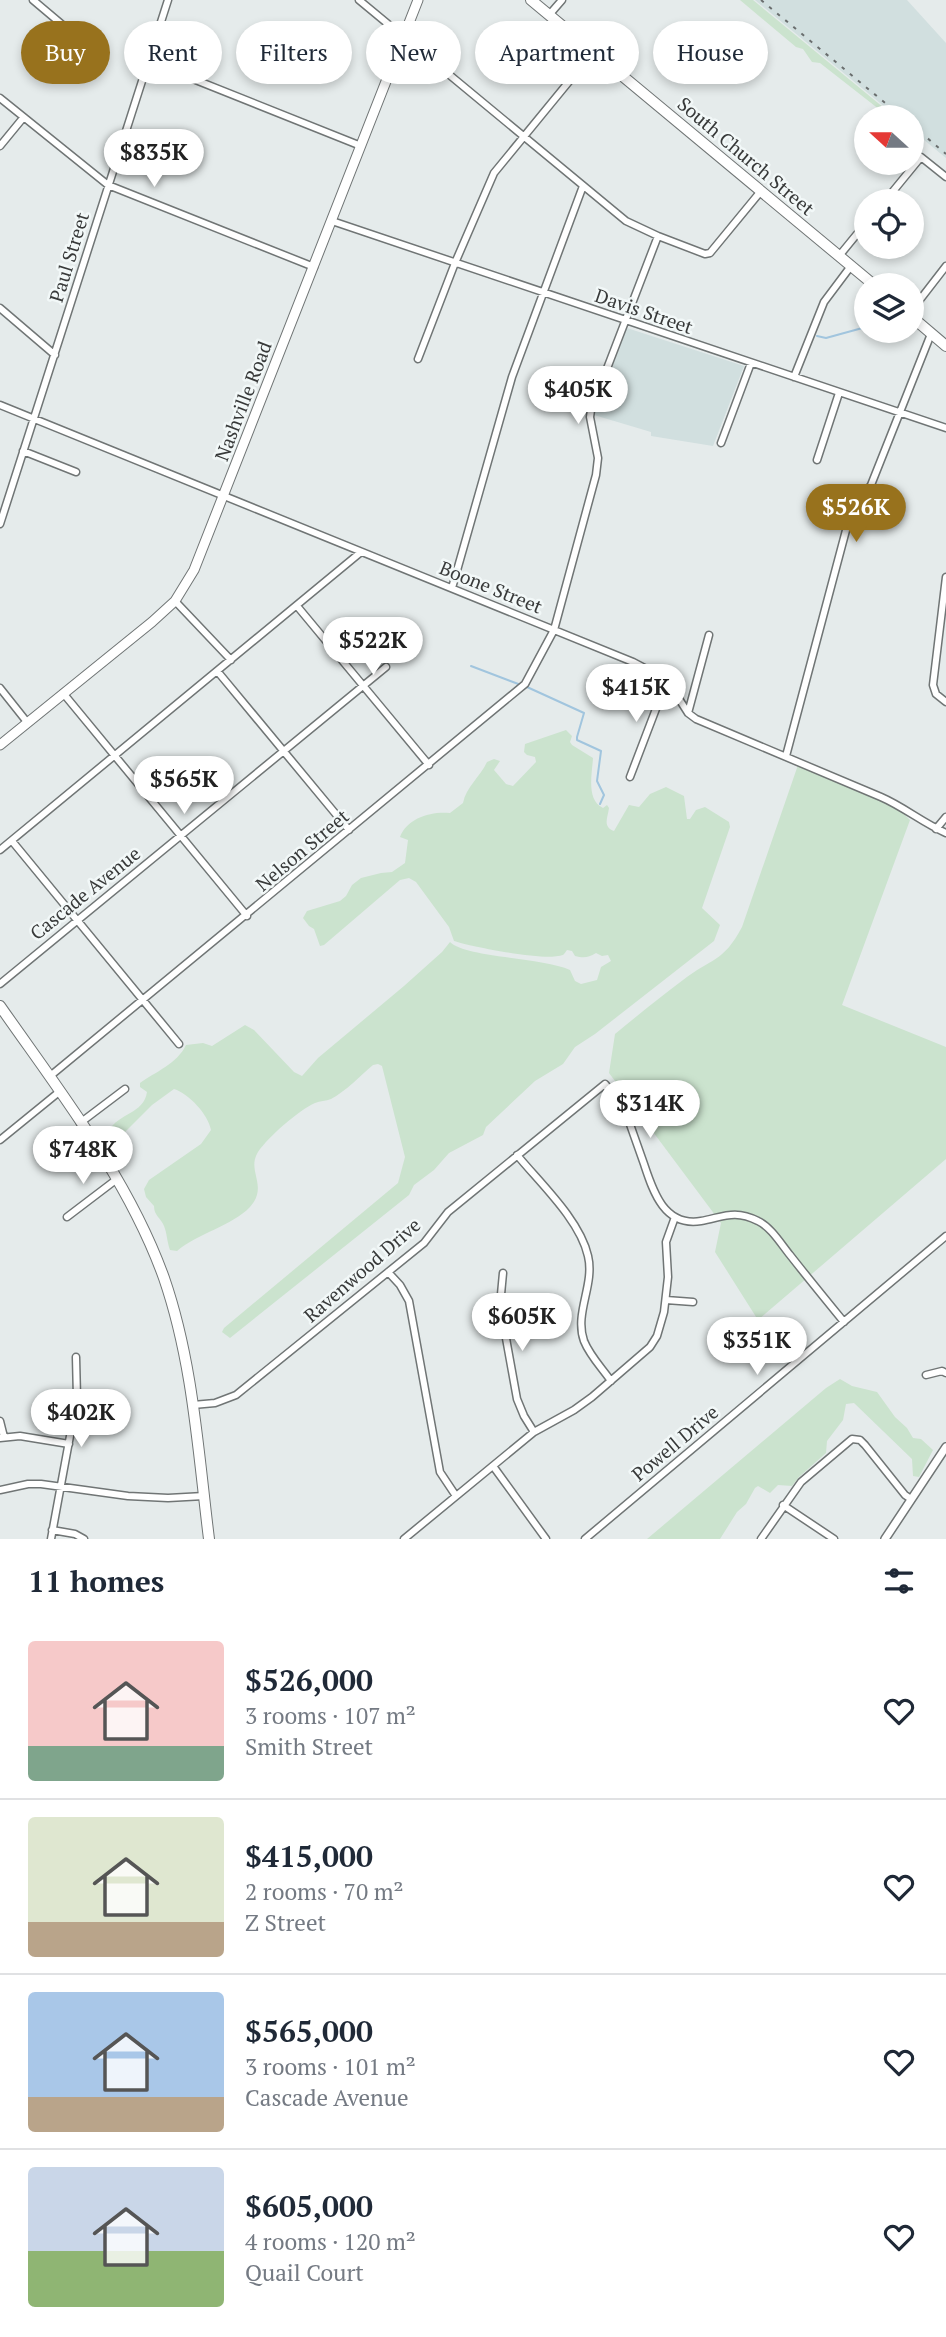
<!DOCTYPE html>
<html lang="en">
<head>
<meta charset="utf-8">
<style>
	body { margin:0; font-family:"PT Serif",serif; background:#f6f6f7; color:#1f2937; height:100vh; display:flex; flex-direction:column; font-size:26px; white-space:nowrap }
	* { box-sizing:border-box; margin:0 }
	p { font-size:23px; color:#747a83 }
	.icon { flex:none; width:38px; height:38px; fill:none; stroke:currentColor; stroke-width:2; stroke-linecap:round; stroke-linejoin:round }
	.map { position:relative; height:1539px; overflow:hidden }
	.side { display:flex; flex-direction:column; background:#fff; flex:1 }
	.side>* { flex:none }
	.hud { position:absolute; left:21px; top:21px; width:905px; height:63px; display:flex; gap:14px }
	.needle { width:46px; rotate:291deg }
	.controls { position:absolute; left:854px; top:105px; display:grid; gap:14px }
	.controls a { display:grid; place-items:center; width:70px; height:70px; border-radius:50%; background:#fff; box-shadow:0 4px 10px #0003; font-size:35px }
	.price { position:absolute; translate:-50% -60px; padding:0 16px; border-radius:24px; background:#fff; color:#222; font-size:23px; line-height:46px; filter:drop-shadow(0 2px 4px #0008) }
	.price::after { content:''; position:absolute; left:50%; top:42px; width:21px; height:16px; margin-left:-10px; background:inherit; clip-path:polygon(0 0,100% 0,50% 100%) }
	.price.current { background:#98721d; color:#fff }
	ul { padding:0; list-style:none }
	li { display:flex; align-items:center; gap:21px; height:175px; padding:0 28px }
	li+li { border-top:2px solid #e0e1e3 }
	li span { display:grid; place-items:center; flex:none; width:196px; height:140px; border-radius:7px; color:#555 }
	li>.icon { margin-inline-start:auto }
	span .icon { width:84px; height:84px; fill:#fffc; stroke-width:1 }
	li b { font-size:30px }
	h2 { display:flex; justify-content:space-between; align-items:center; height:84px; padding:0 28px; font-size:30px }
	.chip { padding:0 24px; border-radius:32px; background:#fff; box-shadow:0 4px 10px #0003; font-size:24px; line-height:63px }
	.chip.current { background:#98721d; color:#fff }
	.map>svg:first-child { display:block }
</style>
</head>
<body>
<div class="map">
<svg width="946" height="1539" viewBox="0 0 946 1539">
	<rect width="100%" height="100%" fill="#e5ebeb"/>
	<path fill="#d1dfdf" d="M755 0H907L946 43V158L912 130V117H897Z
		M627 328 744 366 713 446 651 436V432L594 415Z"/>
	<path fill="#cbe3ce" d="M740 0H753L895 117H889L820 63 812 62 803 49 796 47Z
		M566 730 572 736 570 742 572 745 593 758C592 774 586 800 603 808L607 805 609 808C608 817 602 827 614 831L629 805 639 807 650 794 666 787 684 796 687 819H690L696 810 705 807 729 822 730 827 702 908 720 925 714 941 595 1034 575 1047 563 1064 535 1081 486 1127 483 1135 449 1153 434 1170 414 1185 409 1195 230 1338 222 1332 224 1328 398 1183 405 1157 382 1066 378 1064 373 1065C360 1076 346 1091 331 1099 326 1101 320 1101 315 1103 299 1110 268 1137 258 1152 246 1171 269 1186 250 1207 232 1226 198 1233 177 1251L170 1250C167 1242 167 1233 164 1226 161 1218 154 1216 154 1206L146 1197 144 1189 149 1180 201 1144 211 1130C208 1114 189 1094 174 1089L152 1105 121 1136H112L109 1131C118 1113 144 1114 147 1092L140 1087V1083C155 1072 177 1064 186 1045L203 1043 212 1046 245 1025 254 1030 294 1072 302 1076 318 1058 404 986 442 952 450 942C466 958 542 957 570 970L575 981 581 984 597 980 601 967 611 961 608 955 602 956 596 953C588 958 583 958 575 956L572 951 567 950C563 955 565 955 558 956 541 960 472 947 454 941L449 927 416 882 409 878 400 880 324 945 320 946 314 929 309 926 303 918 307 911 340 901 346 896 352 885 361 878 381 873 392 872 405 863 408 840 400 837C407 818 431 811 450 813L463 803C466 787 480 777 487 762L494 759 500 761 494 770 506 784 513 786 536 762 535 757 527 755 524 752 525 744Z
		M798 765 899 809 910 820 842 1005 946 1047V1159L758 1320 715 1252 721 1223 609 1073 615 1034C637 1016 660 997 683 980 711 958 723 963 742 927Z
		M840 1379 852 1386 877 1392 895 1417 907 1428 913 1438 921 1439 933 1450 919 1477 913 1476 912 1459 854 1403 846 1404 843 1420 827 1441 826 1453 799 1477 792 1486 778 1485 770 1493 758 1486 755 1488 746 1504 737 1512 720 1539H647L826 1388Z"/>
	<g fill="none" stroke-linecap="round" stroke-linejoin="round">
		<path stroke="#a1c5de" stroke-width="2" d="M817 336 826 338 866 327
			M471 666 521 685
			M527 687 584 713 577 737V740L601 751 597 781 604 795 600 804"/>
		<defs>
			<path id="minor" d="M33 0 78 38
				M359 0 626 221 658 236 705 254 710 253 761 191
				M549 15 562 0
				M148 61 361 146
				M0 98 108 185 314 267
				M0 146 23 118
				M885 201 921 157 946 177
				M332 221 946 428
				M839 256 866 223
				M0 308 55 355
				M912 310 946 266
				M418 359 455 263 494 173 594 51
				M794 377 824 302 851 266
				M0 405 633 662 667 680 688 713 696 719 881 797C904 807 923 823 946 833
				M721 443 751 363
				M23 451 76 472
				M817 460 839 393
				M0 524 168 0
				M946 577 933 685 936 694 946 702
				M452 588 512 377 583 186
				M175 601 231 660
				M297 606 429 765
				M218 672 349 830
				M0 688 27 722
				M63 693 247 916
				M688 713 709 635
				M786 756 849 519 852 510 871 485 931 334
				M630 777 667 680
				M936 829 946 817
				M12 841 179 1044
				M0 850 361 552
				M0 984 386 667
				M49 1077 525 684 554 630 596 475 598 458 590 417 591 410 658 236
				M80 1123 125 1089
				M0 1140 59 1092
				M517 1155C540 1183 580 1220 588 1256 595 1285 574 1313 584 1341 590 1356 602 1368 611 1381
				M67 1217 117 1179
				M388 1272 400 1285 409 1301 440 1472 456 1496
				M503 1273 500 1305 517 1399 524 1416 534 1432
				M666 1300 693 1302
				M926 1375 942 1371 946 1373
				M193 1405 215 1403 236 1395 424 1243 448 1212 605 1084 621 1103 626 1113C632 1130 638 1147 644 1164 653 1191 664 1227 701 1221 723 1217 735 1209 758 1221 771 1227 781 1244 790 1255 808 1278 826 1300 844 1322
				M0 1421 4 1437
				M0 1438 20 1436 69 1444
				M493 1466 546 1539
				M0 1490 28 1484H41L128 1496 168 1498 204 1496
				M783 1505 834 1539
				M52 1530 75 1534 84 1539
				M51 1539 77 1398 76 1357
				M404 1539 534 1432 574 1410 592 1397 650 1347 657 1336 664 1312 668 1277 666 1242 675 1217
				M585 1539 946 1236
				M761 1539 801 1482 852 1439 860 1440 865 1445 905 1495 911 1499"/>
			<path id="tertiary" d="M885 1539 946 1447"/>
			<path id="secondary" d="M0 745 152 622 175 601 194 570 418 0"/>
			<path id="primary" d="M531 0 874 285
				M912 317 946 346
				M0 1006C60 1092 128 1178 164 1278 193 1362 198 1451 209 1539"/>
		</defs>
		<use href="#minor" stroke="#707575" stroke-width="9"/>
		<use href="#tertiary" stroke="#707575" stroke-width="10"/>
		<use href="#secondary" stroke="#707575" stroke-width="11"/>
		<use href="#primary" stroke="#707575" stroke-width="12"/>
		<use href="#minor" stroke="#fff" stroke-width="6"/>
		<use href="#tertiary" stroke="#fff" stroke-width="7"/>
		<use href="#secondary" stroke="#fff" stroke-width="9"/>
		<use href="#primary" stroke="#fff" stroke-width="10"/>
		<path stroke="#6a6e6e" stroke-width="2" stroke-dasharray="3.5 7" stroke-linecap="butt" d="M761 0 902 117
			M912 125 946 154"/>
	</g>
	<g text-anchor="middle" stroke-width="5" stroke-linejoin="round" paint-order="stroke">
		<g font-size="19" fill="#383a3a" stroke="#f2f8f8">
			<text transform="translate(746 156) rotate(40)" y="7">South Church Street</text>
			<text transform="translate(69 257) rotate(-73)" y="7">Paul Street</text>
			<text transform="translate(644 311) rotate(19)" y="7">Davis Street</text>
			<text transform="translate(243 401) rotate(-69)" y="7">Nashville Road</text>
			<text transform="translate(491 587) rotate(22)" y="7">Boone Street</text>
			<text transform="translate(302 850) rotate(-40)" y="7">Nelson Street</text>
			<text transform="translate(85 893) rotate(-39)" y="7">Cascade Avenue</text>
			<text transform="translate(362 1270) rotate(-41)" y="7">Ravenwood Drive</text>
			<text transform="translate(675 1443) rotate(-40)" y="7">Powell Drive</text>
		</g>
	</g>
</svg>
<div class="controls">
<a><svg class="needle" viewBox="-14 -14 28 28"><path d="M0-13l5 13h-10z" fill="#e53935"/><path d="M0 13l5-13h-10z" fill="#747a83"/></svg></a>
<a><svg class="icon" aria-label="locate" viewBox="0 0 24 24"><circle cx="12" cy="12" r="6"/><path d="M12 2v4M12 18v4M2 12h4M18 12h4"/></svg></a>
<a><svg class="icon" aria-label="layers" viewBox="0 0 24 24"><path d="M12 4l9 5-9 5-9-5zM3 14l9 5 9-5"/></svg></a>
</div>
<b class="price" style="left:154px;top:189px">$835K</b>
<b class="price" style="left:578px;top:426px">$405K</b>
<b class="price current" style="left:856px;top:544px">$526K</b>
<b class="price" style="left:373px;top:677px">$522K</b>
<b class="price" style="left:636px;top:724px">$415K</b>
<b class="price" style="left:184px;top:816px">$565K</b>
<b class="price" style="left:650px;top:1140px">$314K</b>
<b class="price" style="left:83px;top:1186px">$748K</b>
<b class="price" style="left:522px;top:1353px">$605K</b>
<b class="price" style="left:757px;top:1377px">$351K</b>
<b class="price" style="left:81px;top:1449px">$402K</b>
<div class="hud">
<a class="chip current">Buy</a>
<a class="chip">Rent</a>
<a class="chip">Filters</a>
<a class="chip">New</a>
<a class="chip">Apartment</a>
<a class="chip">House</a>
</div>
</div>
<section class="side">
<h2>11 homes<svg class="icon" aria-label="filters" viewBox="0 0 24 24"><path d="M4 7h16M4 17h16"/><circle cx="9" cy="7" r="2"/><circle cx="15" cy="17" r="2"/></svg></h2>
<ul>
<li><span style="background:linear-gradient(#f6c9c9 75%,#7fa58c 0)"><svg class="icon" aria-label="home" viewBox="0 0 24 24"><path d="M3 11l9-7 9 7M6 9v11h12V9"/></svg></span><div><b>$526,000</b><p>3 rooms · 107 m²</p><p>Smith Street</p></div><svg class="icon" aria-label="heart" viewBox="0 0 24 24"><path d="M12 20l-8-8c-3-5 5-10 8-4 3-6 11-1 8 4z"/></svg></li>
<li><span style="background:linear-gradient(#dfe7d0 75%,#b9a48a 0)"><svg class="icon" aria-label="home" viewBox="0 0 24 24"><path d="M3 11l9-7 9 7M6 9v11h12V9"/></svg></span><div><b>$415,000</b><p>2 rooms · 70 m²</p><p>Z Street</p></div><svg class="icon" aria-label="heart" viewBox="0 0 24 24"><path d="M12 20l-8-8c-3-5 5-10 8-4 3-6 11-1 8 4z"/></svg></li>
<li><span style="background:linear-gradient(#a9c7e8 75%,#b9a48a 0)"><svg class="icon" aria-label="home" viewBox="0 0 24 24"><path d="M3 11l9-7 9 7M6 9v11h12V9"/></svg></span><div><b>$565,000</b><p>3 rooms · 101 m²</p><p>Cascade Avenue</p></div><svg class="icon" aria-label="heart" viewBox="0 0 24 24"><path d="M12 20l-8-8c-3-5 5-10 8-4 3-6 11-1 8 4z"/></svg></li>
<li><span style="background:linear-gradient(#c9d6e8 60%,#8fb573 0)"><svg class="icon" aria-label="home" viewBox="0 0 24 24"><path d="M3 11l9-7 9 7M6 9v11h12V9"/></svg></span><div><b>$605,000</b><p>4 rooms · 120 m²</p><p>Quail Court</p></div><svg class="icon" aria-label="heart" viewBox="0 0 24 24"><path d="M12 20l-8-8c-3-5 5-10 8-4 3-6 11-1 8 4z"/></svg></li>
</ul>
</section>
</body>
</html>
